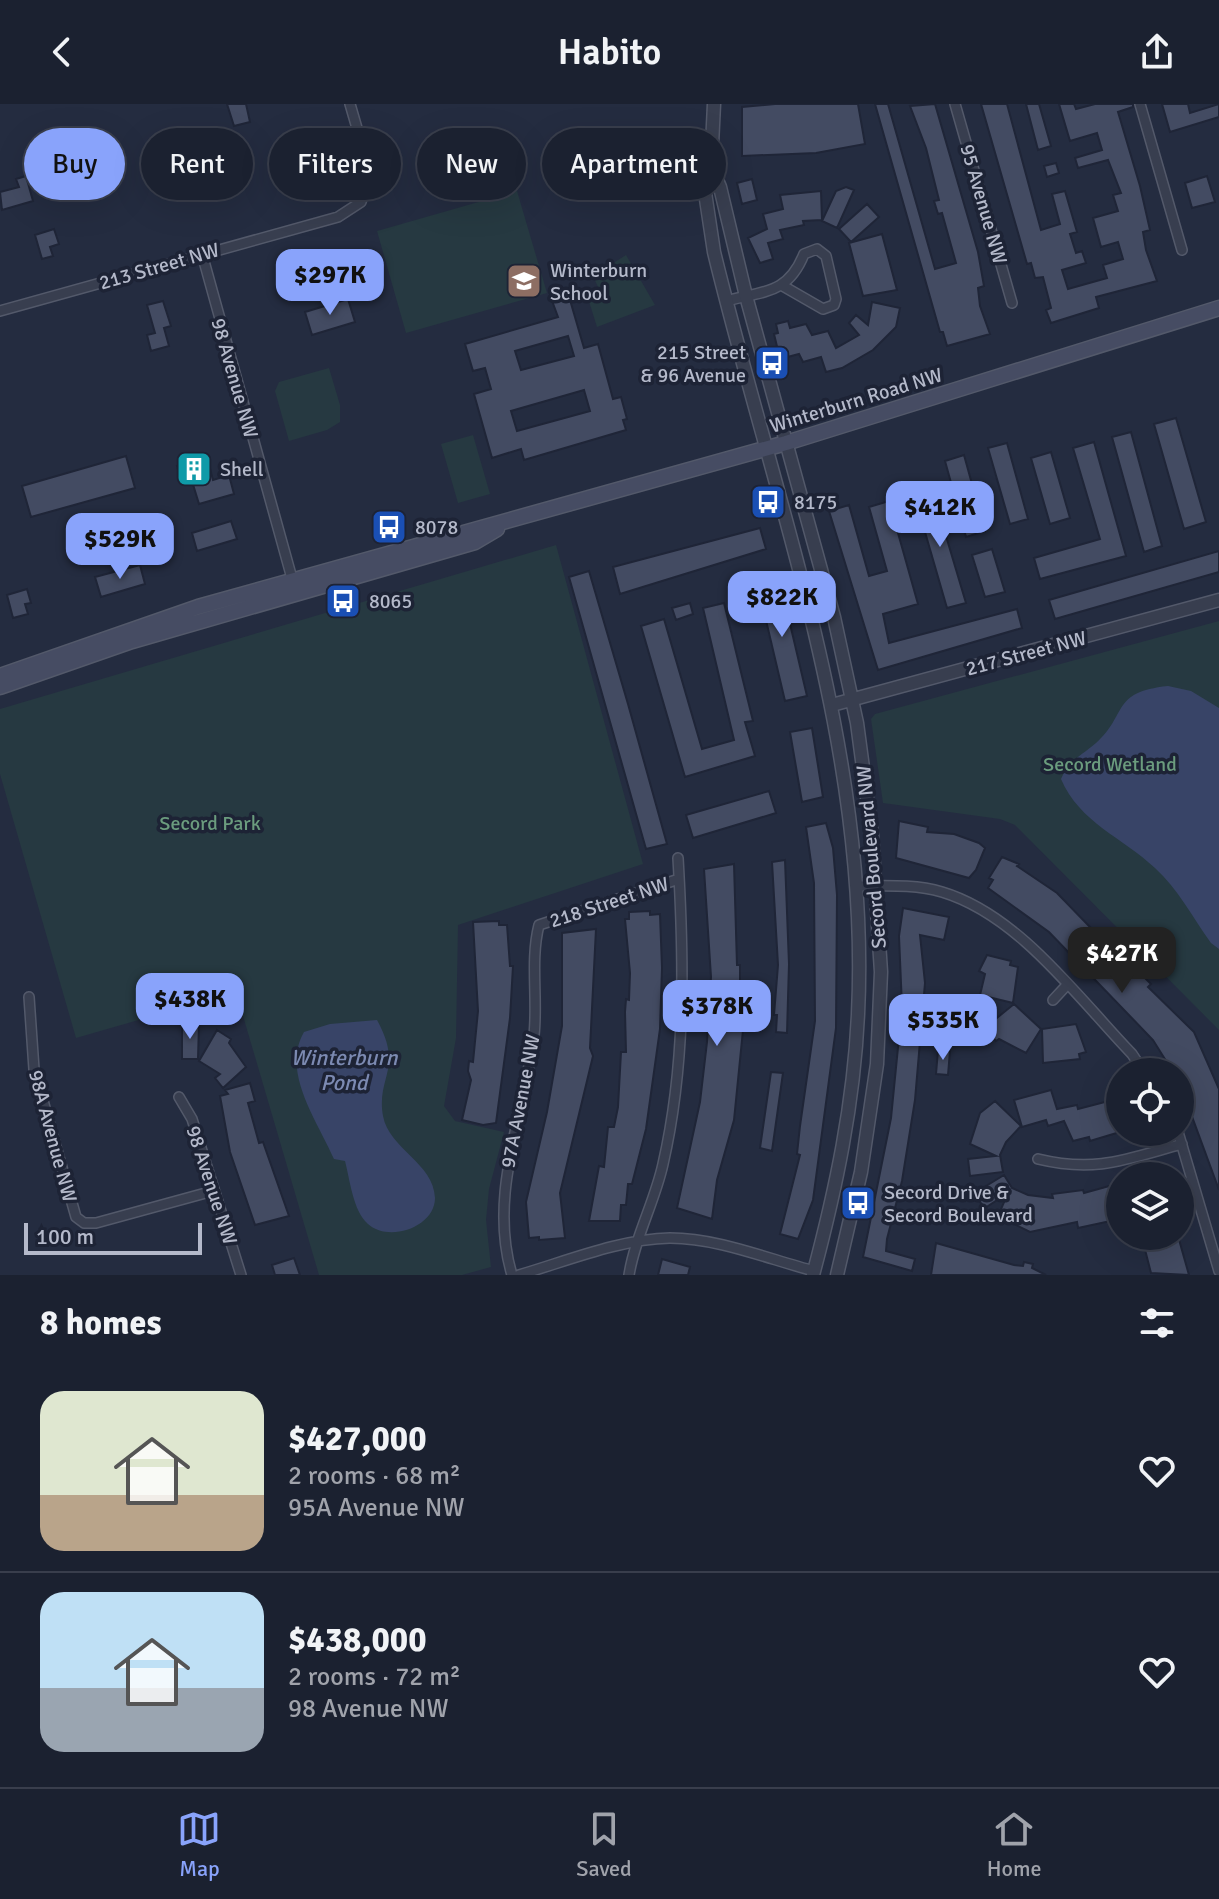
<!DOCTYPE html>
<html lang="en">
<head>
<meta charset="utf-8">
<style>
	body { margin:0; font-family:Signika,sans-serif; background:#282e3c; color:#f1f3f6; height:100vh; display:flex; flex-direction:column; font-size:30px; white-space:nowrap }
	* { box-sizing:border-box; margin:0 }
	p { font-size:26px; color:#a0a3ab }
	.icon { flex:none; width:44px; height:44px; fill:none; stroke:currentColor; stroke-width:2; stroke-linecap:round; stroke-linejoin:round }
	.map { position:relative; height:1171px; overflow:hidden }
	.panel { display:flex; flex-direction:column; background:#1b2130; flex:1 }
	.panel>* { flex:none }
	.top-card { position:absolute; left:24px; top:24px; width:800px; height:72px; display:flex; gap:16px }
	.controls { position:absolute; left:1106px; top:954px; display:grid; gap:16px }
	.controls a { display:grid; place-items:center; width:88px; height:88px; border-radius:50%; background:#1b2130; box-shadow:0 8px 32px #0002,0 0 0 2px #393e4c; font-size:40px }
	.scale { position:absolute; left:24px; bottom:20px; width:178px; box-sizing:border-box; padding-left:8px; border:4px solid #b4b9ca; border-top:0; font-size:22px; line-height:28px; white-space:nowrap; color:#b4b9ca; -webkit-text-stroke:6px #1d2335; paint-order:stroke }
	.price { position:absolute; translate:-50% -68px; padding:0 18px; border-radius:16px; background:#89a3fb; color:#111; font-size:26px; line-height:52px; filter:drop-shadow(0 2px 4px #0008) }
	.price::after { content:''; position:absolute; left:50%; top:48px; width:24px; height:18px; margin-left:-12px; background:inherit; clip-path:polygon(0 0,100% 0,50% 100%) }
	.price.on { background:#222; color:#fff }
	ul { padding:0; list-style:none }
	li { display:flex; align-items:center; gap:24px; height:200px; padding:0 40px }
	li+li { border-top:2px solid #393e4c }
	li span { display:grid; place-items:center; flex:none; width:224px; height:160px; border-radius:24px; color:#555 }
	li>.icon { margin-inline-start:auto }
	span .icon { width:96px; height:96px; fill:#fffc; stroke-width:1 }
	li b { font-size:34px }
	h2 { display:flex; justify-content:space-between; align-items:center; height:96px; padding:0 40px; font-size:34px }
	.tag { padding:0 28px; border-radius:36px; background:#1b2130; box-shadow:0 8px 32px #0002,0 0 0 2px #393e4c; font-size:28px; line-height:72px }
	.tag.on { background:#89a3fb; color:#111 }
	header { display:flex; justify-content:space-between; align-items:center; height:104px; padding:0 40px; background:#1b2130; font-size:36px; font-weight:600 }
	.tabs { display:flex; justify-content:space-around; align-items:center; height:112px; border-top:2px solid #393e4c; background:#1b2130; font-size:22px; color:#a0a3ab }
	.tabs a { display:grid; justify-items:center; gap:4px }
	.tabs .on { color:#89a3fb }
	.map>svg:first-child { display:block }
</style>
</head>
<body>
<header><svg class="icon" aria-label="back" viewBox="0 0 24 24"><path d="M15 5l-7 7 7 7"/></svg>Habito<svg class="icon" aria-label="share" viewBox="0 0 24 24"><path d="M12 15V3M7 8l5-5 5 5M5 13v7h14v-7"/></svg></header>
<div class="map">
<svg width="1219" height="1171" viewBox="0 0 1219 1171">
	<rect width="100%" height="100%" fill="#242c40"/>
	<path fill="#263941" d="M517 87 547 189 406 229 377 127Z
		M626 151 655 201 597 223 587 191 598 183 593 172Z
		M329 264 340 301V318L327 326 289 337 275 287 279 278Z
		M473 331 490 390 458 399 441 340Z
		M556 441 643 760 458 821 456 934 444 1002 455 1017 504 1028 489 1085 486 1116 491 1163 462 1171H319L236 888 76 934 0 670V605Z
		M1219 517V926L1015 721 1000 715 883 699 871 615 875 610Z"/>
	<path fill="#384467" d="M1168 582 1191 587 1219 604V845L1211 839C1193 814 1178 785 1155 764 1122 733 1080 719 1061 675 1069 656 1081 652 1096 639 1128 611 1110 588 1168 582Z
		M377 916C404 965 376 973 383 1012 389 1045 434 1059 435 1094 435 1123 389 1139 368 1120 353 1107 350 1076 345 1057L334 1055C317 1016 281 968 304 928L330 920Z"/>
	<path fill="#434b62" stroke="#1f2537" stroke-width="2" fill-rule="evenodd" d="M227 0H246L250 18 234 22Z
		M775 0H858L865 40 816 49 742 52V3Z
		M875 0H888L935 165 956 159 942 109 938 110 934 97 939 96 926 44 910 2 935 0 978 148 984 182 978 184 980 202 990 230 947 242 943 228H940Z
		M981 0H1007L1041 126 1060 120 1052 90 1065 87 1077 128 1070 130 1076 149 1082 147 1086 159 1062 166 1068 185 1107 174 1103 161 1123 155 1118 138 1101 143 1093 114 1118 107 1113 91 1121 89 1108 56 1078 64 1075 54 1102 46 1097 29 1070 37 1059 0H1074L1076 5 1095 0H1133V3L1118 8 1140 82 1150 126 1143 128 1146 146 1157 177 1096 193 1099 204 1051 219 1046 206 1051 204 1043 173 1035 174 1031 159 1027 160Z
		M1026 0H1039L1051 42 1038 46Z
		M1162 0H1188L1190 9 1219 0V13L1170 28Z
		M181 40 186 53 177 56 173 43Z
		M1056 59 1059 69 1047 73 1044 62Z
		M26 72 33 97 2 106 0 88 19 83 16 75Z
		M1207 72 1215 98 1192 104 1185 79Z
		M752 75 757 96 742 100 737 79Z
		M846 83 854 86 837 124 822 117 836 87Z
		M821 87 822 116 803 117 804 121 780 126 783 135 768 139 773 155 760 159 748 134 767 125 763 110 783 105 780 91Z
		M867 100 879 113 851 138 839 125Z
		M54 125 59 140 50 143 53 152 42 155 35 131Z
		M882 130 897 186 863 192 849 139Z
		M568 189 584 244 598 240 613 295 621 293 627 315 623 316 626 326 524 356 521 345 492 354 474 290 491 285 485 264 473 267 465 240 558 213 551 194ZM568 232 574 252 521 266 515 247ZM584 286 590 307 517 327 511 307Z
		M348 195 355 218 312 231 305 208Z
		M163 197 171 222 164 224 169 242 151 247 147 231 155 229 147 201Z
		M872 198 900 204 896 223 873 246 842 264 826 268 821 253 803 258 799 250 780 255 774 230 778 229 776 220 788 217 790 224 806 220 812 231 828 227 836 244 859 231 849 219 856 211 868 221Z
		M1176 314 1206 418 1184 425 1154 320Z
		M1131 328 1162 442 1144 448 1112 333Z
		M1094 338 1126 452 1040 475 1034 454 1100 435 1073 344Z
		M1007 339 1028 415 1010 420 988 344Z
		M1051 348 1070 414 1050 420 1031 354Z
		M964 351 985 427 966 433 945 357Z
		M126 352 135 384 31 413 22 382Z
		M207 353 213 376 229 371 234 390 199 400 191 374 181 376 177 362Z
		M932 385 966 499 947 504 914 390Z
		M889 397 918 500 883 510 889 539 1017 505 1022 524 878 566 829 407 849 401 869 472 887 467 869 403Z
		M231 417 237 435 197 447 192 429Z
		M760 424 766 445 620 490 613 463Z
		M992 445 1005 488 985 493 972 451Z
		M1219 447V468L1055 515 1049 496Z
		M140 461 145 480 101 493 95 473Z
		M589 467 628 600 667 740 646 745 569 473Z
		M779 473 807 592 785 597 757 478Z
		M27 485 31 499 25 500 28 510 13 514 7 491Z
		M690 499 693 510 676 516 672 504Z
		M724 499 753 617 745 618 755 652 685 673 641 522 664 515 702 645 734 636 703 504Z
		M812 624 823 693 802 698 790 628Z
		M769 687 776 709 693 734 686 711Z
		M899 717 928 723 927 728 954 730 979 739 985 744 976 766 969 774 896 754Z
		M826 719 833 744 837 791 836 924 813 1096 798 1135 780 1130 800 1051 797 1050 800 1022 815 917 814 779 806 723Z
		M1002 753 1019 760 1017 762 1057 789 1120 854 1138 867 1151 880 1148 883 1194 928 1219 985V1086L1180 980V968H1173L1153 936 1049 828 988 784 993 776 989 774Z
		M785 756 789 860 787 929 776 928 777 911H774L778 861 772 758Z
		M734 760 737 861H740V880H744L743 926 734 1016 717 1076 712 1115 677 1104 700 998 707 938 711 873 704 765Z
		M903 804 949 813 944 836 920 831 925 879 915 996 902 1077 887 1135 886 1147 915 1155 912 1167 863 1153 891 1014 902 903 899 832Z
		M650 807V811L660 810 662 864 660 925 646 1025 632 1080H628L626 1101H621L620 1117H589L599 1062 604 1063 608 1023H614L618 1003 621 948H626L625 908 626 895 629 896 630 869 625 815H629V808Z
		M499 817V821H507L510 862H513L510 914 496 1019 483 1021 462 1016 471 976 468 967 469 957 473 958 478 907 473 818Z
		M596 825 590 944 593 952 560 1089 565 1134 539 1136V1133L529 1134 526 1098 547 1008 562 922V829Z
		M987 851 1011 857 1010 861 1018 863 1013 899 980 891 985 870 979 867Z
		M1014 900 1041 925 1026 949 999 935 996 937 988 927 987 922Z
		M199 919 198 955H182V920Z
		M1076 920 1086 948 1079 950 1080 955 1043 959 1042 925Z
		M217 926 231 935 229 939 246 963 223 984 215 974 220 970 199 957Z
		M938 946 950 947 948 971 936 970Z
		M771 968 783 969 772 1047 760 1044Z
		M250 979 255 997 248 999 259 1039 263 1038 289 1112 255 1121 230 1048 220 992 228 990 225 986Z
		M1051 986 1057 1005 1077 1001 1078 1005 1120 994V1028L1090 1037 1089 1033 1073 1037 1064 1017 1048 1022 1046 1016 1022 1023 1014 996Z
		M995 997 1021 1022 1006 1038 1000 1051 1003 1068 970 1072 968 1055 996 1052 970 1040 980 1009Z
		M1004 1071 1012 1084 1028 1091 1053 1094 1052 1090 1083 1086 1084 1089 1120 1079V1115L1078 1124 1077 1118 1030 1128 998 1112 1008 1089 985 1104 973 1090Z
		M1148 1132H1178L1189 1171 1151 1169 1142 1134Z
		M936 1139 1014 1161 1023 1162 1024 1158 1033 1160 1032 1164 1046 1171H931Z
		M294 1154 300 1171H275L272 1161Z
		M662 1155 690 1163 688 1171H658Z"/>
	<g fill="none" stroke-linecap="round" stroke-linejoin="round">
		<defs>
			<path id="minor" d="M955 0 1012 199
				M1140 0 1182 146
				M202 150 293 478
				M726 197C764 187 788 190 804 150L817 145 826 152 836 195 834 201 823 205 783 182
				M0 207 338 113 361 98 370 69 350 0
				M857 782C885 782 915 780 942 788 1019 811 1078 894 1132 950L1144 968
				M29 893 34 965 76 1113 84 1119H96L213 1087
				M1053 896 1066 882
				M179 993 192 1015 241 1171
				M1178 1028 1219 1167
				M1038 1055C1096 1069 1127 1055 1182 1040
				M512 1171C488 1091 524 1012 534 931 538 895 530 856 539 821L679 775
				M519 1171C567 1157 620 1135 670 1134 718 1134 768 1155 814 1167
				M629 1171C635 1133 655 1097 663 1060 686 960 684 856 678 754"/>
			<path id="tertiary" d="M714 0 711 62 704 82 714 148C775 399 871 647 858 910 854 999 836 1085 813 1171
				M711 62 720 83 746 192 834 513 857 619 872 731 881 868 877 960 861 1068 837 1171
				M832 601 1219 496"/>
			<path id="secondary" d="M0 572 198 503 786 339 1219 204
				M0 583 132 537 475 438 497 425"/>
		</defs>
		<use href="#minor" stroke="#53596a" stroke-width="12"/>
		<use href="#tertiary" stroke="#53596a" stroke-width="15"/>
		<use href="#secondary" stroke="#53596a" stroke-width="17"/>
		<use href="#minor" stroke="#383e4f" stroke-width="9"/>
		<use href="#tertiary" stroke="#383e4f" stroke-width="12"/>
		<use href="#secondary" stroke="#464c63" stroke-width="14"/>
	</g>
	<defs>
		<symbol id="school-square" viewBox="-11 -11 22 22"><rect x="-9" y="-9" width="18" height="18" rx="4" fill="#8d6e63" stroke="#1d2335"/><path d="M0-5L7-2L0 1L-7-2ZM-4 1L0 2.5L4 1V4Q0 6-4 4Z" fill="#fff"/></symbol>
		<symbol id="bus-square" viewBox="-11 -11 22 22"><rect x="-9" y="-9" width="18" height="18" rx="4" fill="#1a4fb4" stroke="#1d2335"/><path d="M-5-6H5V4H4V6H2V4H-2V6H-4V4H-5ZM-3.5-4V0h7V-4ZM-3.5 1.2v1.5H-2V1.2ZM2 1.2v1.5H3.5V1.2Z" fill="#fff"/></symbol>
		<symbol id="building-square" viewBox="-11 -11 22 22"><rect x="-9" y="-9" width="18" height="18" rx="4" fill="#0f9aa8" stroke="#1d2335"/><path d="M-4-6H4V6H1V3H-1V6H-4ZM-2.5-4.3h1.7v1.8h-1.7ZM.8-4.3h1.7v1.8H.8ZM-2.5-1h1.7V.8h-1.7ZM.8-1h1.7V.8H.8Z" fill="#fff"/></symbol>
	</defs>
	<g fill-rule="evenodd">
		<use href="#school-square" x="504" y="157" width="40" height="40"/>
		<use href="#bus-square" x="752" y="239" width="40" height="40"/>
		<use href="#building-square" x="174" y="345" width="40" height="40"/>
		<use href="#bus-square" x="748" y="378" width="40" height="40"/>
		<use href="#bus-square" x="369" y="403" width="40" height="40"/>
		<use href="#bus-square" x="323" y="477" width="40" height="40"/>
		<use href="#bus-square" x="838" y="1079" width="40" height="40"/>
	</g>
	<g text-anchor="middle" stroke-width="7" stroke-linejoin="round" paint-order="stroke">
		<g font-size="20" fill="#b4b9ca" stroke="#1d2335">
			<text transform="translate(984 100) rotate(74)" y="7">95 Avenue NW</text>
			<text transform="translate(159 162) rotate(-16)" y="7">213 Street NW</text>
			<text transform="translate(235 274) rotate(74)" y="7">98 Avenue NW</text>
			<text transform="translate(856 296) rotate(-17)" y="7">Winterburn Road NW</text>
			<text transform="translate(1026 549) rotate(-15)" y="7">217 Street NW</text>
			<text transform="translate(871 753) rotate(-95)" y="7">Secord Boulevard NW</text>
			<text transform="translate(609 798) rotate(-18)" y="7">218 Street NW</text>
			<text transform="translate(520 997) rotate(-79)" y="7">97A Avenue NW</text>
			<text transform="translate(53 1032) rotate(75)" y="7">98A Avenue NW</text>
			<text transform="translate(212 1081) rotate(72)" y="7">98 Avenue NW</text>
		</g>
		<g font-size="20" fill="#b4b9ca" stroke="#1d2335" text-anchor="start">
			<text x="550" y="173">Winterburn<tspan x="550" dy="23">School</tspan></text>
			<text x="746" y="255" text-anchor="end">215 Street<tspan x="746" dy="23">&amp; 96 Avenue</tspan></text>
			<text x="220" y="372">Shell</text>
			<text x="794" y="405">8175</text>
			<text x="415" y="430">8078</text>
			<text x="369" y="504">8065</text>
			<text x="884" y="1095">Secord Drive &amp;<tspan x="884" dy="23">Secord Boulevard</tspan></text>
		</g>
		<g font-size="20" fill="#6b9c7e" stroke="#1d2335">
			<text x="1110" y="667">Secord Wetland</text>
			<text x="210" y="726">Secord Park</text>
		</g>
		<g font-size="22" font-style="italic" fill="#7c8ab2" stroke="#1d2335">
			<text x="344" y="961">Winterburn<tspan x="344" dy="25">Pond</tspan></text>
		</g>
	</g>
</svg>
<div class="controls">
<a><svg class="icon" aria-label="locate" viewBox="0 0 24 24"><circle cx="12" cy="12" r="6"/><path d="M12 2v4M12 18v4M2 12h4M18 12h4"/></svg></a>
<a><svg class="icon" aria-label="layers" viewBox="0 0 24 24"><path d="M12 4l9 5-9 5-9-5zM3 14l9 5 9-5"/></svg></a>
</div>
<div class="scale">100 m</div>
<b class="price" style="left:330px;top:213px">$297K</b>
<b class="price" style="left:940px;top:445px">$412K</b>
<b class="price" style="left:120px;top:477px">$529K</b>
<b class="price" style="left:782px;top:535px">$822K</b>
<b class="price on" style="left:1122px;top:891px">$427K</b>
<b class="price" style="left:190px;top:937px">$438K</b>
<b class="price" style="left:717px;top:944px">$378K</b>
<b class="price" style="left:943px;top:958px">$535K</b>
<div class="top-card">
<a class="tag on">Buy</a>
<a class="tag">Rent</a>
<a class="tag">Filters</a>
<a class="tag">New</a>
<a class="tag">Apartment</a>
</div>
</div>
<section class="panel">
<h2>8 homes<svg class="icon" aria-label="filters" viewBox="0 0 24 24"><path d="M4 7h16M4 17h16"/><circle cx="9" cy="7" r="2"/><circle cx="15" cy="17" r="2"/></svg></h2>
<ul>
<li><span style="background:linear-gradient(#dfe7d0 65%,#b9a48a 0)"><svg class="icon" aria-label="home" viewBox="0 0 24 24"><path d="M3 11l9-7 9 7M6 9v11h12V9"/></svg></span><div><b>$427,000</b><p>2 rooms · 68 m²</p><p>95A Avenue NW</p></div><svg class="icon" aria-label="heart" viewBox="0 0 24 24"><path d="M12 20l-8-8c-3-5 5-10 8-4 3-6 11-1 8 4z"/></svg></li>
<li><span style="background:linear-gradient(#bfe0f5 60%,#9aa5b1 0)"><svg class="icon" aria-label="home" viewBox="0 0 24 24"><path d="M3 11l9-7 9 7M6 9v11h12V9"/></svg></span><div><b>$438,000</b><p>2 rooms · 72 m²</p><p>98 Avenue NW</p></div><svg class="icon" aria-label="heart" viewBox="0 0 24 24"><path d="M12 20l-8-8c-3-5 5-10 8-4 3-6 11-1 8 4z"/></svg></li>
</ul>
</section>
<nav class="tabs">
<a class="on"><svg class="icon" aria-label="map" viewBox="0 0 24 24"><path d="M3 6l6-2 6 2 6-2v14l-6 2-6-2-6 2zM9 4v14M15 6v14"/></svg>Map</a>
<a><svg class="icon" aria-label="saved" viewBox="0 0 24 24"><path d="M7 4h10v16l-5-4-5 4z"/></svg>Saved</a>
<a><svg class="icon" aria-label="home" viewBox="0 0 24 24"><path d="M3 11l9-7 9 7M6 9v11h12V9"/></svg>Home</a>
</nav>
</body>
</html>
